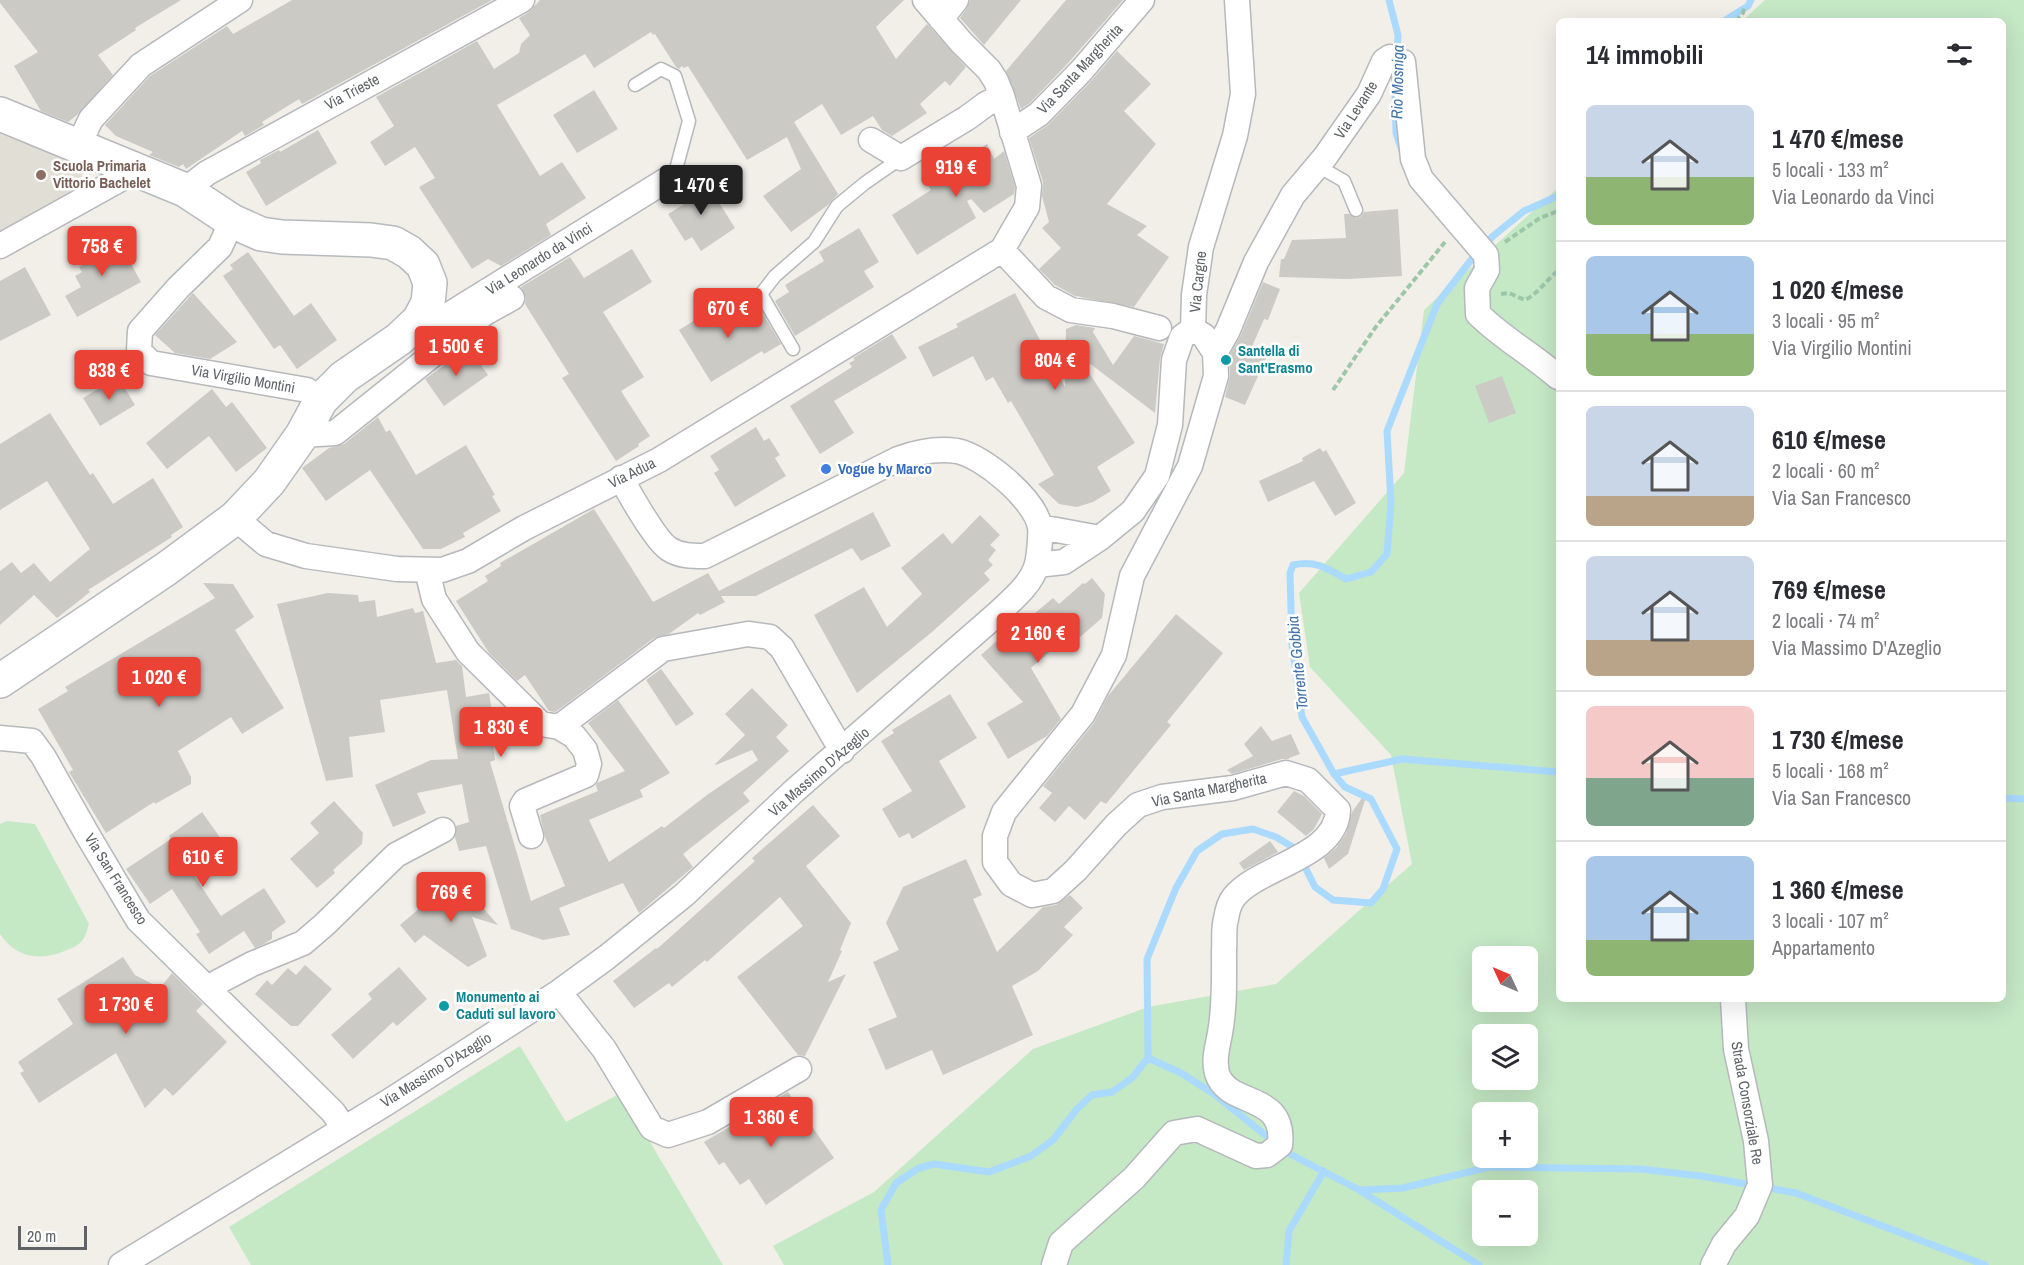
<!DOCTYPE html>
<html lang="it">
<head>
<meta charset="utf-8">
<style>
	body { margin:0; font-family:"Archivo Narrow",sans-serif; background:#f7f7f7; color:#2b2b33; height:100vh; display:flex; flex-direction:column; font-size:22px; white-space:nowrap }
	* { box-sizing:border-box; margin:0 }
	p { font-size:20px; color:#7c7c81 }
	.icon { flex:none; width:33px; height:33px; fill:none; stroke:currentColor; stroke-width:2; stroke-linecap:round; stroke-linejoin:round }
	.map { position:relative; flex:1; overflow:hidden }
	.drawer { position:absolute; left:1556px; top:18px; width:450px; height:984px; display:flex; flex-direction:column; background:#fff; border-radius:9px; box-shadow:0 6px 24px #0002 }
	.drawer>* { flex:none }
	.needle { width:39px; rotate:314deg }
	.controls { position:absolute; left:1472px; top:946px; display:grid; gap:12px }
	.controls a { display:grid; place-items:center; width:66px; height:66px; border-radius:9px; background:#fff; box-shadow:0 6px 24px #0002; font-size:30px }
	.scale { position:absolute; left:18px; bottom:15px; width:69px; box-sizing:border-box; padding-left:6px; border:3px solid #5f6368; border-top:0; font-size:16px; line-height:21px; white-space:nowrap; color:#5f6368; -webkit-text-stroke:4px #fff; paint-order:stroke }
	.price { position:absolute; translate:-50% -51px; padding:0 14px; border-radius:6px; background:#ea4335; color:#fff; font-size:20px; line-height:39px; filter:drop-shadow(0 2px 3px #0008) }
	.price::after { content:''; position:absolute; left:50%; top:36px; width:18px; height:14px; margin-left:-9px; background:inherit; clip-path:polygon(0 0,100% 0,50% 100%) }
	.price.current { background:#222; color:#fff }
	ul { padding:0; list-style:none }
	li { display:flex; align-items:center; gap:18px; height:150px; padding:0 30px }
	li+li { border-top:2px solid #e1e1e2 }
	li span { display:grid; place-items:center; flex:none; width:168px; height:120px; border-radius:9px; color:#555 }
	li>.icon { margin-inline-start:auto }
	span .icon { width:72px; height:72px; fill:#fffc; stroke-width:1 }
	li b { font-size:26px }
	h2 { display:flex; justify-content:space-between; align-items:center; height:72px; padding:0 30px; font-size:26px }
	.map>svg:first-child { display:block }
</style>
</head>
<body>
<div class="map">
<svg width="2024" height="1265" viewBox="0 0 2024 1265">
	<rect width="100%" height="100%" fill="#f1efe8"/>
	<path fill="#e1ded6" d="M0 134 81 164 82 186 0 231Z"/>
	<path fill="#c5e8c5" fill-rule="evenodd" d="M1765 0H2024V1265H784L773 1246 874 1192 1033 1049 1148 1007 1276 984 1412 864 1391 755 1310 667 1299 593 1404 473 1424 310 1558 188V999H2002V21H1742ZM1482 957H1527V1002H1482ZM1482 1035H1527V1080H1482ZM1482 1113H1527V1158H1482ZM1482 1191H1527V1236H1482Z
		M7 821 35 824 89 924C87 930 86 936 82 941 77 947 69 949 62 952 38 961 15 957 0 934V824Z
		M520 1046 566 1122 621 1093 723 1265H251L229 1227Z"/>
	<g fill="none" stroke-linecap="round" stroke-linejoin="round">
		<path stroke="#aadaff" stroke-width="7" d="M1389 0 1398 35 1397 56
			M1724 21 1748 6 1751 0
			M1395 91 1396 133 1402 151
			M1334 774 1402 759 1558 772
			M2002 798 2024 799
			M1148 1058 1181 1073 1214 1094 1265 1135
			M1290 1154 1359 1190 1479 1265
			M1359 1190 1403 1188 1489 1167 1640 1169 1701 1176 1796 1193 1985 1265
			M888 1265 881 1210 896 1183 919 1168 934 1164 989 1172 1031 1156 1053 1140 1077 1109 1092 1095 1112 1092 1132 1078 1148 1058 1147 959 1176 888 1197 851 1222 834 1253 829 1276 837 1296 849 1315 887 1333 900 1371 903 1383 889 1397 849 1371 799 1345 787 1334 774 1302 717 1292 644 1290 573 1293 565C1315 560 1327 568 1346 579L1371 572 1387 554 1391 503 1387 431 1437 304 1474 256 1493 236 1524 211 1558 196
			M1286 1265 1289 1231 1324 1171"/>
	</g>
	<path fill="#cccac5" d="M0 0H181L135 28 136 30 98 55 113 75 77 115 68 122 41 111 14 66 38 52 0 3Z
		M292 0H492L302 104 299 99 262 122 264 125 245 136 242 131 186 169 183 164 179 167 149 155 153 152 116 136 105 125 150 76 227 26 233 34Z
		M540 0H904L876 27 896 59 927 24 966 67 950 86 945 81 920 104 927 113 892 136 882 130 873 116 841 135 822 104 794 122 838 194 828 205 791 232 763 196 801 169 787 137 747 160 688 66 684 68 682 66 679 69 676 67 655 34 653 35 651 32 594 68 585 54 497 105 540 176 562 162 586 198 546 224 551 235 501 266 488 259 472 269 419 187 435 178 415 147 385 166 370 142 394 126 376 97 477 41 494 69 519 53 521 44 530 35 519 18 529 12Z
		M970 0H1021L984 45 960 18 967 8Z
		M1066 0H1123L1070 61 1030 103 1021 109 1006 71Z
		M1117 51 1151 84 1124 111 1156 144 1107 204 1147 226 1137 235 1169 257 1134 307 1075 296 1055 285 1039 269 1061 248 1042 228 1049 222 1042 196 1043 182 1029 138 1049 124 1091 81Z
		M594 90 618 129 577 153 553 115Z
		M318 130 337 163 266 206 246 172 261 163 260 160 279 150 280 152Z
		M987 144 994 159 1004 151 1015 187 1014 194 984 213 971 199 967 201 976 218 917 255 892 215 931 190 926 182Z
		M702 176 735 228 701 251 692 237 685 241 668 214 691 200 683 188Z
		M1398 209 1402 276 1348 279 1279 277 1281 259H1284L1292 240 1346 238 1344 214H1349L1356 218 1360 217 1364 212Z
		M859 228 879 262 864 271 874 287 795 336 775 301 789 292 785 285 824 261 819 252Z
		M99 235 108 250 120 244 141 282 77 317 65 296 81 287 75 276 82 272 79 267 91 260 82 244Z
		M632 249 652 282 603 312 644 377 621 391 650 436 638 444 639 446 616 461 562 378 569 374 525 304 526 298 521 287 570 257 584 278Z
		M248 252 294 316 311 303 337 340 297 369 280 345 274 349 223 276 233 269 230 265Z
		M25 267 51 315 0 341V281Z
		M1263 282 1280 289 1268 320 1264 319 1250 351 1266 358 1245 405 1225 397 1230 376 1229 356 1241 335Z
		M193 293 237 342 210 359 175 353 155 335Z
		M1015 293 1065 387 1066 329 1076 325 1095 328 1093 332 1113 365 1134 336 1164 344 1160 359 1155 413 1076 353 1135 443 1097 467 1111 491 1093 502 1077 507 1059 504 1038 484 1054 475 1011 401 1008 403 993 377 986 381 973 356 933 377 918 347 958 327 956 324Z
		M728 300 732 305 733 304 743 320 761 310 781 344 764 354 762 351 711 382 679 330Z
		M892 334 907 358 834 401 854 433 820 454 790 406 852 367 849 363 855 360 853 358Z
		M469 348 488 375 444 406 425 379Z
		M1502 376 1516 413 1489 423 1475 386Z
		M118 377 135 405 100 426 83 398Z
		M212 389 226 407 232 402 267 448 236 472 209 436 167 469 146 443Z
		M50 413 90 475 93 473 113 504 153 478 183 527 171 535 172 537 88 590 90 592 57 618 34 595 0 625V571L12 562 21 573 34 563 50 582 90 549 47 481 0 510V444Z
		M378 417 386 432 390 430 416 475 466 445 495 495 492 496 501 511 463 533 465 537 441 549H423L370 470 326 501 302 468 329 448 344 444Z
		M756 427 764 441 769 438 780 455 775 458 786 476 735 507 714 473 719 470 710 456Z
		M1320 448 1323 452 1326 450 1356 503 1335 516 1314 481 1268 502 1259 481 1303 461 1302 458Z
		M594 509 653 602 708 573 719 591 873 512 891 546 861 561 852 548 756 596H721L725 602 700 615 698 613 669 634 654 638 565 705 555 712 549 711 525 675 517 681 489 653 456 601 488 581 485 576 501 566 500 563Z
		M980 515 1000 535 990 545 996 550 988 560 993 565 984 573 990 580 932 632 857 693 814 615 864 587 887 627 922 594 901 568 943 533 952 544Z
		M1092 578 1105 594 1102 618 1080 637 1076 633 1059 648 1048 653 1031 668 1061 719 1047 736 1008 759 987 723 1023 702 981 655 1020 620 1023 623 1053 598 1059 604 1083 583 1085 584Z
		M203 583 233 584 254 617 235 630 284 708 242 734 231 717 178 751 191 777V784L155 804 154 802 106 833 69 772 73 770 38 709 68 691 65 687 215 598Z
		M328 593 358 595 359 602 375 600 377 617 413 608 415 613 423 611 436 663 456 660 462 666 466 697 489 693 494 724 490 725 495 760 490 762 531 901 565 886 545 837 540 815 598 791 596 785 597 783 625 771 588 723 618 700 670 773 640 790 643 797 589 820 609 862 662 826 664 828 707 795 758 760 752 750 716 765 715 764 745 735 725 714 752 688 788 725 776 737 789 751 743 793 750 801 683 854 693 867 639 913 623 883 559 908 570 935 543 940 511 929 486 846 459 851 455 837 456 826 469 822 462 784 417 793 426 813 393 827 375 785 431 760 458 759 447 690 380 700 385 732 349 737 353 777 326 781 277 604Z
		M1176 614 1223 653 1167 722 1171 725 1106 804 1101 801 1085 820 1069 806 1055 822 1039 808 1052 793 1043 786 1094 723 1108 696Z
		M661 669 694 714 676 726 646 680Z
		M950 694 977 738 939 761 966 807 912 839 909 833 899 838 882 809 912 791 881 741 894 733 892 730Z
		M1261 726 1272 741 1291 734 1300 754 1289 758V759H1282L1232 774 1227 770 1253 756 1244 744Z
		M1294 791 1304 796 1322 814 1314 829 1306 836 1277 812Z
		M1362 798 1365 800 1348 854 1329 869 1324 858 1336 848 1346 834 1352 812Z
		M334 801 363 833 362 844 333 870 335 873 317 888 290 859 319 833 310 823Z
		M813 805 840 836 806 866 851 923 840 950 842 951 828 982 846 974 805 1056 798 1055 737 977 803 926 780 897 707 962 705 960 672 987 669 983 634 1008 613 981 656 948 657 949 755 861 752 858Z
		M202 812 226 846 191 871 221 916 264 888 286 922 272 932V939L264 944 255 948 244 931 209 954 196 934 200 932 172 889 150 904 126 869 171 839 169 836Z
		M1270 841 1278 852 1244 870 1239 863Z
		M966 859 982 895 973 899 997 952 1043 907 1056 905 1070 895 1083 908 1064 927 1073 935 1038 971 1012 986 1033 1035 943 1075 932 1050 886 1070 868 1029 897 1017 873 962 899 950 886 923 903 887Z
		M456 877 498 925 472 917 487 956 468 967 424 935 415 943 400 925Z
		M123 957 135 975 160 988 172 973 203 1004 196 1011 227 1042 173 1096 165 1088 145 1108 116 1053 39 1103 20 1073 24 1071 18 1062 73 1024 57 999Z
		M305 965 332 989 298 1026H291L255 994 267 980 272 985 288 968 296 975Z
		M399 967 427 999 397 1026 393 1022 353 1059 331 1035 372 999 368 994Z
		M788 1092 834 1158 766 1205 749 1179 740 1185 724 1162 719 1165 704 1142Z"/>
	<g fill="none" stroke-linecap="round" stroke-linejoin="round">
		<defs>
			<path id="service" d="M635 85 661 69 675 76 689 121 675 173 668 179
				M1318 166 1344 181 1356 210
				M793 349 761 294 775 276 814 242 837 206 865 183 901 158"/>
			<path id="minor" d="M925 0 961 42 989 70 996 81 1002 96 1029 186 1027 207 1002 250 1046 297 1071 310 1113 316 1159 328
				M941 19 956 0
				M1012 132 1039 114 1081 71 1142 0
				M871 140 901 158 967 118 986 104 1002 96
				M78 146 91 119 141 65 240 0
				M185 190 207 173 522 0
				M232 221 220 247 178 288 140 331 139 351 151 363 307 390 321 400
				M0 246 135 171
				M1193 329 1194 295 1201 247 1235 136 1243 94 1237 0
				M407 333 447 316 668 179
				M1215 353 1228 330 1256 262 1293 195 1325 157 1369 94 1384 61 1390 57 1403 62 1413 159 1421 179 1486 255 1487 270 1477 288 1478 314C1502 338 1533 355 1558 377
				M302 435 335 433 485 313 512 298
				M235 518 266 544 306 556 397 569 442 570 468 561 524 528 659 460 1002 250
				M1040 527 1100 538
				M1037 565 1064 562 1100 538 1133 511 1157 476 1170 425 1174 360 1182 337 1193 329
				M427 570 434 599 468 652 541 724 559 727 574 736 585 750 589 764 586 775 525 801 522 806 531 836
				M559 727 663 649 748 634 770 637 782 648 842 751
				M0 738 32 741 43 756 87 834 138 920 333 1112 344 1128
				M208 989 218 982 252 964 303 943 324 925 396 855 443 830
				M559 992 604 1049 652 1128 668 1135 708 1122 799 1069
				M121 1265 388 1102 559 992 607 957 684 895 794 791 997 614C1012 600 1032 584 1037 564 1039 556 1041 534 1040 527 1035 499 983 456 957 451 936 448 917 452 898 459L705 556C692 556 680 556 669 549 656 541 629 493 621 478
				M1054 1265 1061 1243 1134 1178 1174 1133 1197 1129 1256 1156 1267 1155 1280 1145C1286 1091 1227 1108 1217 1073 1213 1059 1218 1046 1220 1033 1225 1007 1224 977 1224 950 1225 940 1223 928 1226 919 1227 912 1230 902 1234 897 1259 866 1337 857 1338 810L1308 780 1286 773 1233 788 1162 797 1138 805 1116 825 1076 870 1053 891 1032 895 1011 884 995 862V836L1004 812 1083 714 1114 655 1132 576 1190 466 1216 376 1215 353 1204 336 1193 329
				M1713 1265 1724 1244 1747 1216 1760 1185 1756 1141 1736 1049 1733 999"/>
			<path id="secondary" d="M0 114 185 190 232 221 261 234 282 237 371 240 393 243 409 252 423 265 430 283 428 303 419 320 399 339 344 377 321 400 302 435 269 482 235 518 166 569 0 681"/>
		</defs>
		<use href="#service" stroke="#b5b8bc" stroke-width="15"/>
		<use href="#minor" stroke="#b5b8bc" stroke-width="27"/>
		<use href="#secondary" stroke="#b6babf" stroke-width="36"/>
		<path stroke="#9cc7a9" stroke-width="4" stroke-dasharray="6 3" stroke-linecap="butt" d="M1736 21 1743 13 1744 8
			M1505 242 1540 218 1558 211
			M1501 294 1509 293 1525 300C1539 293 1546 280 1558 271
			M1333 390 1375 328 1445 242"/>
		<use href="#service" stroke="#fff" stroke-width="12"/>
		<use href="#minor" stroke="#fff" stroke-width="24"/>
		<use href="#secondary" stroke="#fff" stroke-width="33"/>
	</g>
	<circle fill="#8d6e63" stroke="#fff" stroke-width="2" cx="41" cy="175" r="6"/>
	<g fill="#0f9aa8" stroke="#fff" stroke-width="2">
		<circle cx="1226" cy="360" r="6"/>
		<circle cx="444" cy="1006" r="6"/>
	</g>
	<circle fill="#3f7fe0" stroke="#fff" stroke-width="2" cx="826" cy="469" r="6"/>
	<g text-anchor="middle" stroke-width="5" stroke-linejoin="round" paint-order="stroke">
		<g font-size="15" fill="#5f6368" stroke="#fff">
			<text transform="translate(1080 69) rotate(-47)" y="5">Via Santa Margherita</text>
			<text transform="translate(352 92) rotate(-28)" y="5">Via Trieste</text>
			<text transform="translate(1356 110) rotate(-57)" y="5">Via Levante</text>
			<text transform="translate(539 259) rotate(-32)" y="5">Via Leonardo da Vinci</text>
			<text transform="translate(1198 282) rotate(-84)" y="5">Via Cargne</text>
			<text transform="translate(243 379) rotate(10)" y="5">Via Virgilio Montini</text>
			<text transform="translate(632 473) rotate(-26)" y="5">Via Adua</text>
			<text transform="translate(819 772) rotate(-41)" y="5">Via Massimo D'Azeglio</text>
			<text transform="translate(1209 790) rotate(-12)" y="5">Via Santa Margherita</text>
			<text transform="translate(116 879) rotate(58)" y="5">Via San Francesco</text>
			<text transform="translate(436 1070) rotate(-32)" y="5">Via Massimo D'Azeglio</text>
			<text transform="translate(1747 1103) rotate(80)" y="5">Strada Consorziale Re</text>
		</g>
		<g font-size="15" font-weight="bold" fill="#785e54" stroke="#fff" text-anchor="start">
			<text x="53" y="171">Scuola Primaria<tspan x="53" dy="17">Vittorio Bachelet</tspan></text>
		</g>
		<g font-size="15" font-weight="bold" fill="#0d838f" stroke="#fff" text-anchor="start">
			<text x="1238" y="356">Santella di<tspan x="1238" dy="17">Sant'Erasmo</tspan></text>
			<text x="456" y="1002">Monumento ai<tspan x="456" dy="17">Caduti sul lavoro</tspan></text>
		</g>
		<g font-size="15" font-weight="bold" fill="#366cbe" stroke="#fff" text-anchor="start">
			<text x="838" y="474">Vogue by Marco</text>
		</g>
		<g font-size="16" font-style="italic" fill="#4174aa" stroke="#fff">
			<text transform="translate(1397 82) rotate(-89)" y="6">Rio Mosniga</text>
			<text transform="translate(1297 663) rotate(-96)" y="6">Torrente Gobbia</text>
		</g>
	</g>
</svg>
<div class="controls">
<a><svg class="needle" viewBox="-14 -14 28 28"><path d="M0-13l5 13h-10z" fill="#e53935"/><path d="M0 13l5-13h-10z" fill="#7c7c81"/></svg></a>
<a><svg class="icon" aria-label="layers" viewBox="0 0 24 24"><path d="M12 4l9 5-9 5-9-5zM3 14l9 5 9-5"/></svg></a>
<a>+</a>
<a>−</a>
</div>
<div class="scale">20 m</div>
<b class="price" style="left:956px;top:198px">919 €</b>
<b class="price current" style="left:701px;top:216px">1 470 €</b>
<b class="price" style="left:102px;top:277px">758 €</b>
<b class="price" style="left:728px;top:339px">670 €</b>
<b class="price" style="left:456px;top:377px">1 500 €</b>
<b class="price" style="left:1055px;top:391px">804 €</b>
<b class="price" style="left:109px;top:401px">838 €</b>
<b class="price" style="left:1038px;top:664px">2 160 €</b>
<b class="price" style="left:159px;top:708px">1 020 €</b>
<b class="price" style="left:501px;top:758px">1 830 €</b>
<b class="price" style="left:203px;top:888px">610 €</b>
<b class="price" style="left:451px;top:923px">769 €</b>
<b class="price" style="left:126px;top:1035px">1 730 €</b>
<b class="price" style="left:771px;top:1148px">1 360 €</b>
<section class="drawer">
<h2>14 immobili<svg class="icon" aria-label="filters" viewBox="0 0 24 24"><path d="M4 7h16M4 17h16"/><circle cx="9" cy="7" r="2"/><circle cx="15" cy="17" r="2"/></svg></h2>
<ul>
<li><span style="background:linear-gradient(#c9d6e8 60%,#8fb573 0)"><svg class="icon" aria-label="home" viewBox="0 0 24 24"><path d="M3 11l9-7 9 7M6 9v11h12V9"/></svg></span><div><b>1 470 €/mese</b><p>5 locali · 133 m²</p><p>Via Leonardo da Vinci</p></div></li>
<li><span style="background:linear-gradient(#a9c7e8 65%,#8fb573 0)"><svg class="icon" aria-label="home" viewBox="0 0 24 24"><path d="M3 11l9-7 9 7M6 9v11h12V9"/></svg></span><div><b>1 020 €/mese</b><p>3 locali · 95 m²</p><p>Via Virgilio Montini</p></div></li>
<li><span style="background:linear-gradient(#c9d6e8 75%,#b9a48a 0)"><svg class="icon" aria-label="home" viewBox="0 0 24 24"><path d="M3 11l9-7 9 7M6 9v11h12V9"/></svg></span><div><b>610 €/mese</b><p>2 locali · 60 m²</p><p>Via San Francesco</p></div></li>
<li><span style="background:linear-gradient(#c9d6e8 70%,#b9a48a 0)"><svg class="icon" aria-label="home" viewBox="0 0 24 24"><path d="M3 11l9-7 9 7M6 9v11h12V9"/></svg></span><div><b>769 €/mese</b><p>2 locali · 74 m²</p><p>Via Massimo D'Azeglio</p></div></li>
<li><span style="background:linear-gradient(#f6c9c9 60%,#7fa58c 0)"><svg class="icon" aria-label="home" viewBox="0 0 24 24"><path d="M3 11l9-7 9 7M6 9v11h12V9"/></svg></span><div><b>1 730 €/mese</b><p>5 locali · 168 m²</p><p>Via San Francesco</p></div></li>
<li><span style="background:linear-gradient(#a9c7e8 70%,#8fb573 0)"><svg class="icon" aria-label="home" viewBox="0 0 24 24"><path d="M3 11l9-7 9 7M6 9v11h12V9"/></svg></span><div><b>1 360 €/mese</b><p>3 locali · 107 m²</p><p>Appartamento</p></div></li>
</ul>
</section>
</div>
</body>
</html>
